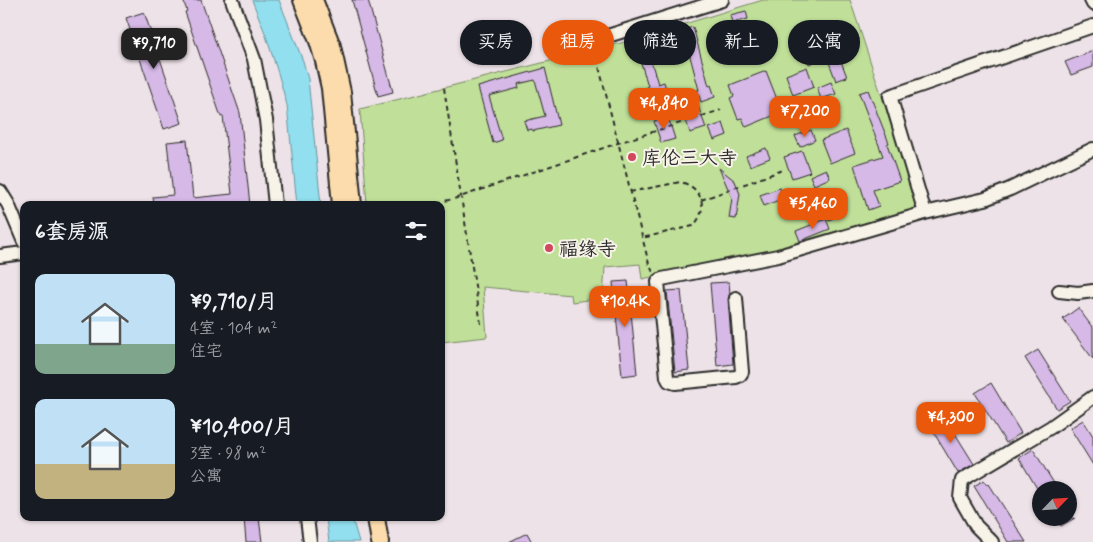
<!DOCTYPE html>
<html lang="zh">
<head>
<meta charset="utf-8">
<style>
	body { margin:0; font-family:Mynerve,"LXGW WenKai TC",sans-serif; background:#242831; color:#f1f3f6; height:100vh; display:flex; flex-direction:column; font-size:19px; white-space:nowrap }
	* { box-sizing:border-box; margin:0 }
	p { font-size:16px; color:#9ea1a6 }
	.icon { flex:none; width:28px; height:28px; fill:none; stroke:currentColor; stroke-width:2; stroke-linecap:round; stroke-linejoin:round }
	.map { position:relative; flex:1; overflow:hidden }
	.drawer { position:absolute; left:20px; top:201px; width:425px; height:320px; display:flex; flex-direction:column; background:#171b24; border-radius:10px; box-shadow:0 1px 4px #0004 }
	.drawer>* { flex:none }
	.top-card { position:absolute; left:460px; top:20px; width:475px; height:45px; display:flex; gap:10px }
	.needle { width:32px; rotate:65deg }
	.fabs { position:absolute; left:1032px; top:481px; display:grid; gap:10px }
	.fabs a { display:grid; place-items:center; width:45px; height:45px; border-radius:50%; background:#171b24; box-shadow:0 1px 4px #0004; font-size:25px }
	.price { position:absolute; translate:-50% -42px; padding:0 11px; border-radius:10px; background:#ea580c; color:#fff; font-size:16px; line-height:32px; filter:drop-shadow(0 1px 2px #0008) }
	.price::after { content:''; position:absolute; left:50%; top:30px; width:15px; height:11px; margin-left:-8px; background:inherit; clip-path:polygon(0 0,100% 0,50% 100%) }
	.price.active { background:#222; color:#fff }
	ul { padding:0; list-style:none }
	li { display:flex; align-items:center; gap:15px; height:125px; padding:0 15px }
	li span { display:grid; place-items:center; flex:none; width:140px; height:100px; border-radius:10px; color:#555 }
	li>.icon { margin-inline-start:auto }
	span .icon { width:60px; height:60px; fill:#fffc; stroke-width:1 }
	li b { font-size:21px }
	h2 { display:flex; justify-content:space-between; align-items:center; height:60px; padding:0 15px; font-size:21px }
	.chip { padding:0 18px; border-radius:22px; background:#171b24; box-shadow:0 1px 4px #0004; font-size:18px; line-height:45px }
	.chip.active { background:#ea580c; color:#fff }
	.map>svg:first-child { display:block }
</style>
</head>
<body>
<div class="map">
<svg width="1093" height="542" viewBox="0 0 1093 542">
	<rect width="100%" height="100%" fill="#ede2e7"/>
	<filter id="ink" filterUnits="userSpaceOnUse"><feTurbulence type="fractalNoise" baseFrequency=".02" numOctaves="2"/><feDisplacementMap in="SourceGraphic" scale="10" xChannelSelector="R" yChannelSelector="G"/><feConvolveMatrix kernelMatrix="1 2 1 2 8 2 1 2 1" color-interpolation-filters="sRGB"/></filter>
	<g filter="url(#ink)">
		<path fill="#c0e099" stroke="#768662" d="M763 0H850L919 209 803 244 642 279 640 264 605 267 603 298 572 302 571 295 483 287 487 337 441 342V205H367L360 109 629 41Z"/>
		<path fill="#91dfef" stroke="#6897a1" d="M252 0H279L303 61 308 79 321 205H297L287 105 278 73 265 33Z
			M326 518H352L359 542H329Z"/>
		<path fill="#d6b9e6" stroke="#2b2b2b" d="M183 0H201L240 113 250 205H154L153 197 173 195 167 142 187 140 193 198 232 194 223 116 221 117 185 12 187 11Z
			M352 0H368L393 92 378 96Z
			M746 11 748 19 732 23 730 15Z
			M144 12 182 123 164 129 126 18Z
			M693 27 709 86 711 85 715 97 701 102 697 90H699L683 30Z
			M652 38 655 49 648 51 658 84 664 82 668 96 650 101 646 87 648 86 635 43Z
			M819 47 823 58 809 64 805 52Z
			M1093 51V67L1071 75 1065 62Z
			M838 53 847 77 836 81 827 57Z
			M807 67 814 87 793 95 786 75Z
			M545 68 559 125 533 131 532 129 527 130 524 121 545 116 535 80 518 84 519 88 489 96 502 140 493 143 478 87Z
			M766 71 782 112 746 127 742 118 738 119 730 98 734 96 730 85Z
			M831 82 836 94 821 99 817 88Z
			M868 90 889 143 887 144 900 181 873 190 879 206 868 210 854 165 883 156 859 93Z
			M698 106 706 128 690 133 683 111Z
			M668 117 675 139 661 143 654 121Z
			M723 123 727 135 714 140 709 128Z
			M811 130 815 140 800 147 795 136Z
			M846 130 855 153 830 163 821 140Z
			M766 148 770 158 750 166 746 156Z
			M802 151 810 172 792 178 784 157Z
			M719 168 735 181 740 194 736 219 729 218 732 198Z
			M826 169 830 178 814 185 810 176Z
			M780 188 784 198 764 206 760 195Z
			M829 195 838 216 829 220 820 198Z
			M826 219 830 229 800 241 796 231Z
			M628 281 637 374 622 376 613 282Z
			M729 282 730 293 728 299 733 364 717 366 710 283Z
			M681 290 689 370 675 372 667 291Z
			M1078 308 1093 328V359L1063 319Z
			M1038 350 1070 401 1057 409 1025 358Z
			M991 383 1021 433 1006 443 975 393Z
			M943 414 974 464 958 473 928 423Z
			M1083 420 1093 436V465L1070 428Z
			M1033 449 1058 490H1038L1019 458Z
			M984 480 987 485 989 484 1026 542H1008L974 486Z
			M244 518H259L262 542H246Z
			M1055 518H1075L1061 526Z
			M527 533 532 542H509Z"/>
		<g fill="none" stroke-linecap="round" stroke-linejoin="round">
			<defs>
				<path id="minor" d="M232 0 254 59 266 120 275 205
					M1091 0 1093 4
					M595 40 722 0
					M0 191 8 204 24 242
					M925 213 985 199 1010 189 1093 149
					M0 256 24 253
					M1059 291 1078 293 1093 291
					M736 298 742 372 740 375 736 377 675 383 669 381 667 377 658 282 662 279 778 256 925 213 890 96 1093 26
					M307 518 310 542
					M992 542 976 526 960 498 962 480 1051 427 1093 397"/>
				<path id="major" d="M302 0 318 41 324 61 330 88 341 205
					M314 0 332 46 342 92 353 205
					M376 518 380 542"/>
			</defs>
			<use href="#minor" stroke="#2b2b2b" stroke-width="16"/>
			<use href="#major" stroke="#2b2b2b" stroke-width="20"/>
			<path stroke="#2b2b2b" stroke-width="2" stroke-dasharray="5 4" stroke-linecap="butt" d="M595 50 596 55 649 264 653 272
				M444 88 481 324
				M630 192 680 182C703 187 709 210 693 226L642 238
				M701 200 783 170
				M428 205 457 198 618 143 721 110"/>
			<use href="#minor" stroke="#f7f3e8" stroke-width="12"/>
			<use href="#major" stroke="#fcdcac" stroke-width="16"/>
		</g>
	</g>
	<g fill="#d1495b" stroke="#f7f3e8" stroke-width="2">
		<circle cx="632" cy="157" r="5"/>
		<circle cx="549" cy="248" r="5"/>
	</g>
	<g text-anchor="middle" stroke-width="4" stroke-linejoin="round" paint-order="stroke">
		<g font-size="19" fill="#2b2b2b" stroke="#f7f3e8" text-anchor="start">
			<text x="642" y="164">库伦三大寺</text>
			<text x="559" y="255">福缘寺</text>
		</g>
	</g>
</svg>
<div class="fabs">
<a><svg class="needle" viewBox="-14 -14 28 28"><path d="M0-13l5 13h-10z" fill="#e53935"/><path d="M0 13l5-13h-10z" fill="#9ea1a6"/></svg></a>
</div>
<b class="price active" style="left:154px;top:70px">¥9,710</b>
<b class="price" style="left:664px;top:130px">¥4,840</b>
<b class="price" style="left:805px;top:138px">¥7,200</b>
<b class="price" style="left:813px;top:230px">¥5,460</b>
<b class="price" style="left:625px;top:328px">¥10.4K</b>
<b class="price" style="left:951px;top:444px">¥4,300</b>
<div class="top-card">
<a class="chip">买房</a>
<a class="chip active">租房</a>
<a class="chip">筛选</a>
<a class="chip">新上</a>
<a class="chip">公寓</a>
</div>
<section class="drawer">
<h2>6套房源<svg class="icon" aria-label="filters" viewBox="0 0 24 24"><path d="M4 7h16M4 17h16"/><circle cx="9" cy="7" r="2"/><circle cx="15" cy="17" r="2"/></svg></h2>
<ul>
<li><span style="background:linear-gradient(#bfe0f5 70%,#7fa58c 0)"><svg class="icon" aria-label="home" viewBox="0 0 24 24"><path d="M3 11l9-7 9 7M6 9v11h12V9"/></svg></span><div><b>¥9,710/月</b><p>4室 · 104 m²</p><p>住宅</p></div></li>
<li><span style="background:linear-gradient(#bfe0f5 65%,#c2b280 0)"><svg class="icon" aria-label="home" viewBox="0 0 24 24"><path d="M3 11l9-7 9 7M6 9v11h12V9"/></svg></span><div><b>¥10,400/月</b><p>3室 · 98 m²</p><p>公寓</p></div></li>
</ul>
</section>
</div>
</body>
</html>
